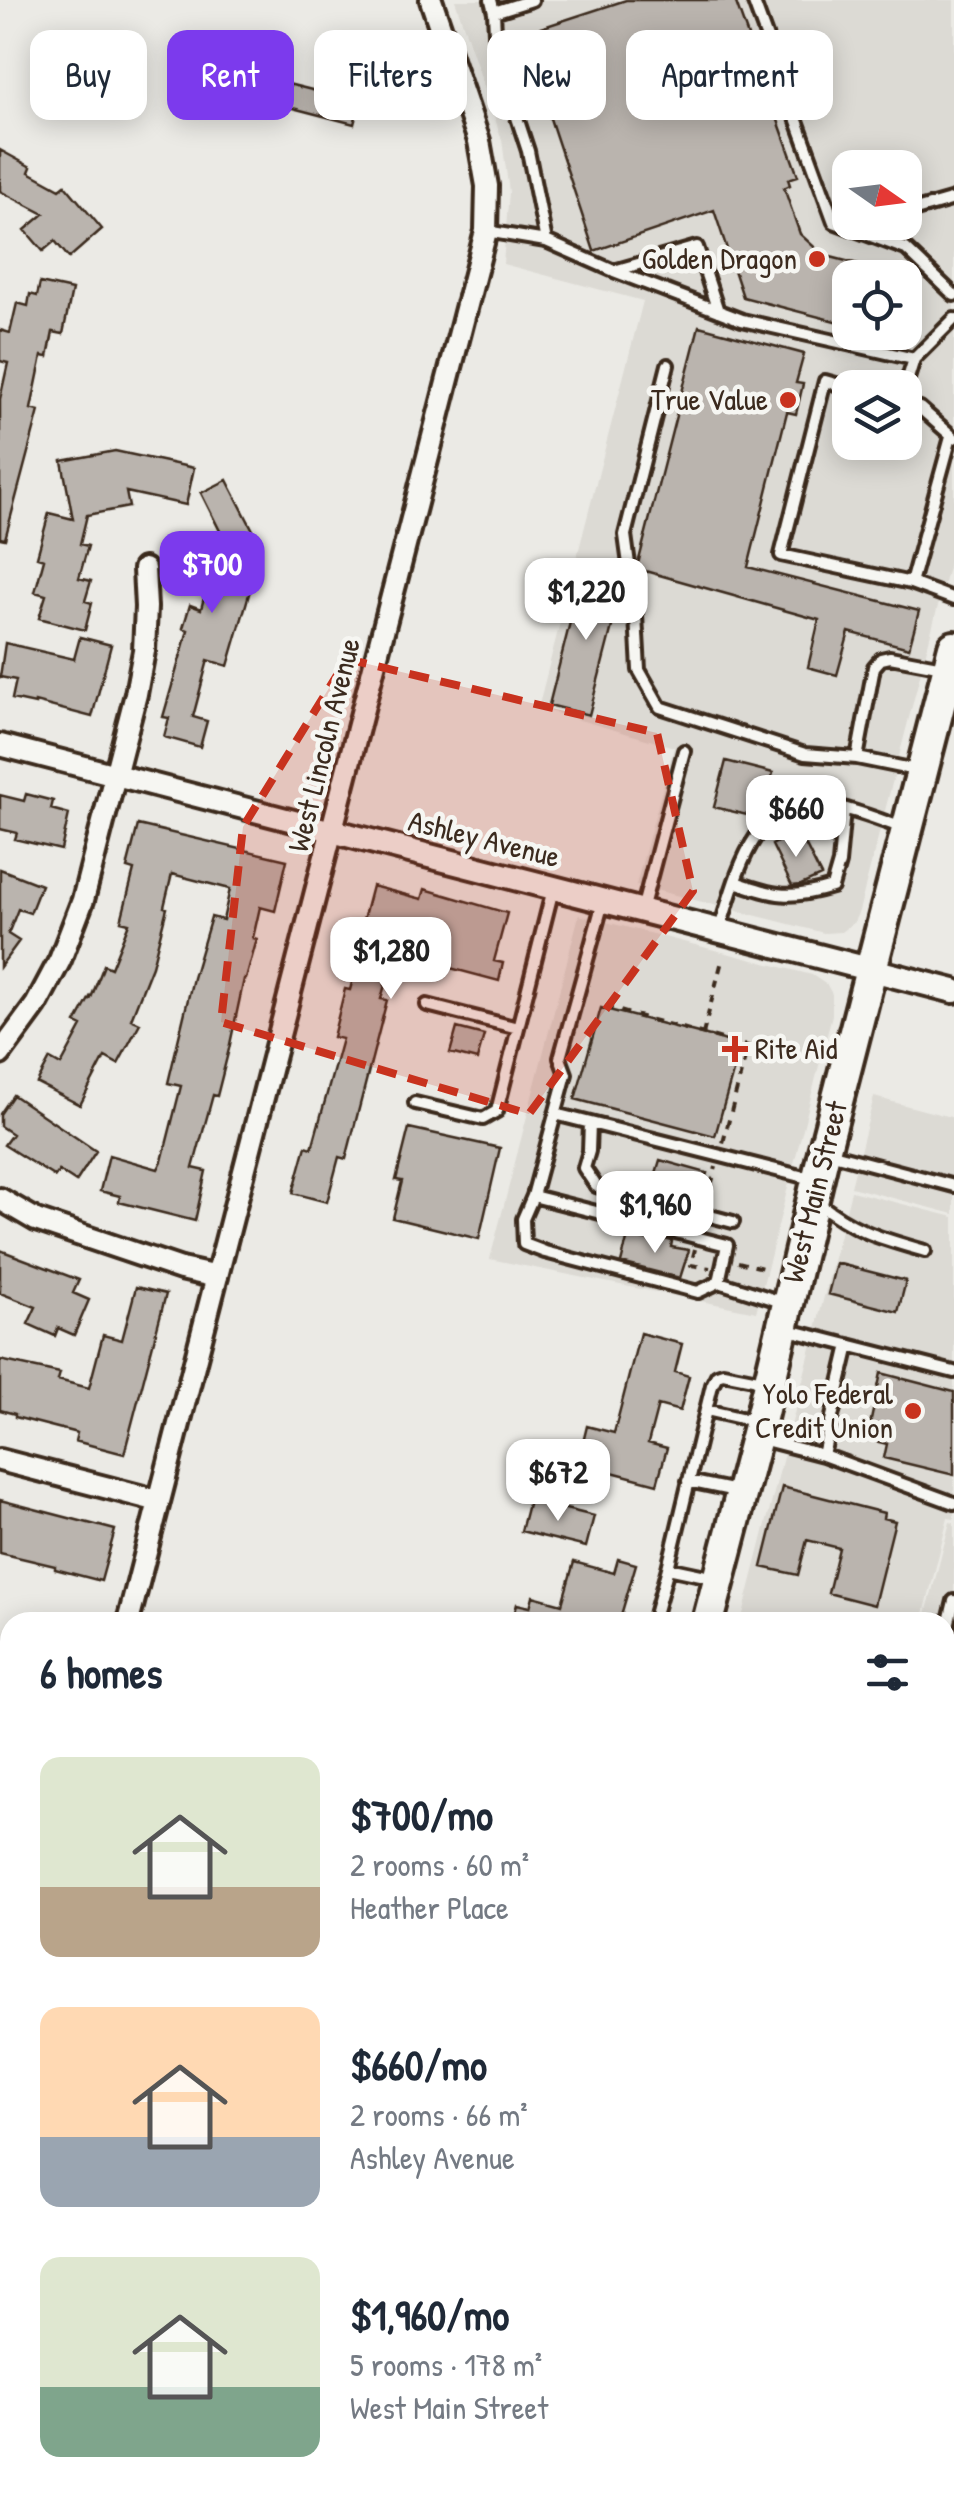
<!DOCTYPE html>
<html lang="en">
<head>
<meta charset="utf-8">
<style>
	body { margin:0; font-family:"Patrick Hand",sans-serif; background:#f6f6f7; color:#1f2937; height:100vh; display:flex; flex-direction:column; font-size:38px; white-space:nowrap }
	* { box-sizing:border-box; margin:0 }
	p { font-size:32px; color:#747a83 }
	.icon { flex:none; width:55px; height:55px; fill:none; stroke:currentColor; stroke-width:2; stroke-linecap:round; stroke-linejoin:round }
	.map { position:relative; flex:1; overflow:hidden }
	.side { position:absolute; left:0px; top:1612px; width:955px; height:892px; display:flex; flex-direction:column; background:#fff; border-radius:30px 30px 0 0; box-shadow:0 5px 25px #0003 }
	.side>* { flex:none }
	.top-card { position:absolute; left:30px; top:30px; width:895px; height:90px; display:flex; gap:20px }
	.needle { width:65px; rotate:104deg }
	.buttons { position:absolute; left:832px; top:150px; display:grid; gap:20px }
	.buttons a { display:grid; place-items:center; width:90px; height:90px; border-radius:20px; background:#fff; box-shadow:0 5px 25px #0003; font-size:50px }
	.price { position:absolute; translate:-50% -85px; padding:0 22px; border-radius:20px; background:#fff; color:#222; font-size:32px; line-height:65px; filter:drop-shadow(0 2px 5px #0008) }
	.price::after { content:''; position:absolute; left:50%; top:60px; width:30px; height:22px; margin-left:-15px; background:inherit; clip-path:polygon(0 0,100% 0,50% 100%) }
	.price.on { background:#7c3aed; color:#fff }
	ul { padding:0; list-style:none }
	li { display:flex; align-items:center; gap:30px; height:250px; padding:0 40px }
	li span { display:grid; place-items:center; flex:none; width:280px; height:200px; border-radius:20px; color:#555 }
	li>.icon { margin-inline-start:auto }
	span .icon { width:120px; height:120px; fill:#fffc; stroke-width:1 }
	li b { font-size:42px }
	h2 { display:flex; justify-content:space-between; align-items:center; height:120px; padding:0 40px; font-size:42px }
	.chip { padding:0 35px; border-radius:20px; background:#fff; box-shadow:0 5px 25px #0003; font-size:35px; line-height:90px }
	.chip.on { background:#7c3aed; color:#fff }
	.map>svg:first-child { display:block }
</style>
</head>
<body>
<div class="map">
<svg width="954" height="2504" viewBox="0 0 954 2504">
	<rect width="100%" height="100%" fill="#ebeae5"/>
	<filter id="ink" filterUnits="userSpaceOnUse"><feTurbulence type="fractalNoise" baseFrequency=".01" numOctaves="2"/><feDisplacementMap in="SourceGraphic" scale="20" xChannelSelector="R" yChannelSelector="G"/><feConvolveMatrix kernelMatrix="1 2 1 2 8 2 1 2 1" color-interpolation-filters="sRGB"/></filter>
	<g filter="url(#ink)">
		<path fill="#dcdad4" fill-rule="evenodd" d="M455 0H954V544L859 911 854 922 841 932 824 933 636 885 674 747 538 708 643 301 503 264 509 192 502 140ZM850 168H905V222H850ZM850 278H905V332H850ZM850 388H905V442H850Z
			M579 915 812 975 827 985 832 994V1015L756 1312 490 1259Z
			M874 1097 954 1118V1214L851 1187Z
			M851 1191 954 1217V1519L948 1518 922 1622H741Z
			M950 1522 954 1523V1719L945 1716V1622H924Z
			M945 1989 954 1991V2166L945 2164Z
			M509 2495H891L888 2504H506Z"/>
		<path fill="#bab4ae" stroke="#3b2a1e" stroke-width="2.5" d="M626 0H735L798 176 788 179 790 185 784 188 800 234 823 255 889 272V278H850V325L743 297 714 210 594 251 522 34Z
			M268 79 360 102 354 124 262 100Z
			M0 150 31 167 29 172 60 189 65 185 102 229 69 258 55 241 43 251 25 230 44 214 0 191Z
			M40 283 72 290 63 334 53 332 48 357 42 356 31 409 39 411 5 539 0 538V399L8 363 0 361V330L10 333 17 303 28 306 30 294 37 296Z
			M699 326 804 354 796 383 803 384 796 414 787 412 748 567 919 611 909 648 849 632 837 675 808 667 819 620 638 569V564Z
			M115 451 194 468 186 505 126 492 129 507 87 515 80 544 88 546 79 578 91 581 85 601 92 603 85 630 39 618 46 595 35 592 44 559 37 557 49 513 73 519 62 461Z
			M227 480 256 536 224 553 258 563 228 666 208 660 193 717 207 721 200 747 164 737 169 718 163 717 188 630 183 628 190 605 201 609 221 533 201 493Z
			M583 571 622 582 623 584 589 715 549 705Z
			M80 637 111 645 92 717 35 702V704L12 699 16 680 0 677 5 643 74 659Z
			M726 761 773 773 763 808 751 816 714 807Z
			M26 794 53 801 51 809 69 814 61 850 15 839 17 833 0 829V795L24 801Z
			M138 825 287 860 275 911 260 907 253 938 257 939 246 979H244L229 1049 217 1096 213 1095 193 1168 206 1171 195 1221 119 1202 120 1196 100 1191 109 1155 158 1169 162 1161 181 1086 168 1083 193 978 211 917 223 920 230 889 172 874 164 907 167 908 152 966 131 1019 140 1023 118 1064 105 1057 80 1105 37 1083 50 1059 61 1065 82 1026 76 1023 90 997 91 998 104 965 111 968 129 923 121 921 134 870 127 868Z
			M798 830 821 876 801 885 792 886 772 845Z
			M0 869 41 885 30 913 18 909 8 934 19 941 0 967Z
			M372 886 422 899 425 889 507 913 494 961 503 963 499 981 394 953 381 999 387 1000 346 1159 339 1157 327 1202 293 1193 306 1146 312 1148 342 1039 333 1037 345 989 350 990 363 940 358 939Z
			M601 1008 714 1037 729 1042 737 1051V1058L715 1136 575 1099Z
			M457 1028 484 1035 477 1060 450 1053Z
			M13 1095 96 1151 76 1182 59 1171 55 1177 4 1145 12 1134 0 1126V1114Z
			M409 1128 500 1148 479 1239 393 1218 402 1181 396 1180Z
			M660 1160 707 1173 698 1204 678 1198 677 1196 651 1190Z
			M628 1236 651 1241 652 1237 662 1238 672 1241 671 1247 689 1250 680 1278 621 1263Z
			M0 1250 79 1280 73 1293 89 1300 74 1335 58 1328 55 1336 28 1324 36 1307 0 1293Z
			M836 1263 906 1281 898 1312 828 1294Z
			M136 1287 166 1294 124 1454 75 1441 77 1433 15 1417V1414L0 1410V1360L60 1373 58 1380 89 1388 103 1335 122 1340Z
			M640 1333 682 1344 675 1372 689 1376 680 1411 658 1405 648 1443 667 1448 657 1484 578 1463 587 1426 614 1433Z
			M881 1373 954 1392V1475L884 1458 887 1444 867 1439Z
			M782 1487 884 1513 883 1518 895 1521 874 1605 828 1593 839 1548 807 1540 798 1575 762 1567Z
			M0 1500 115 1530 101 1581 55 1569V1566L0 1553Z
			M529 1500 594 1516 586 1547 521 1531Z
			M618 1559 636 1564 619 1622H512L517 1604 530 1607 533 1596 562 1604 574 1562 614 1573Z"/>
		<g fill="none" stroke-linecap="round" stroke-linejoin="round">
			<defs>
				<path id="service" d="M491 0 494 12 496 53 528 151 546 241
					M753 0 834 222 906 249 954 295
					M494 12 532 0
					M905 213 954 199
					M854 229 875 222
					M486 231 546 241 614 271 742 320 914 359
					M614 271 697 247 718 311
					M668 365 625 535 636 616 639 670 660 707 805 754 857 758 916 770
					M850 388 825 381 781 555 911 583 951 437
					M905 388 914 359 954 319
					M905 404 920 408 954 438
					M911 583 954 599
					M857 758 874 667 881 659 890 657 943 667
					M735 882C777 896 789 900 832 887L839 863 844 809
					M603 902 560 1058 566 1074 533 1196 727 1245 719 1282 785 1303
					M642 910 684 751
					M719 931C736 879 752 796 823 804 851 808 879 820 906 829
					M427 1005 518 1028
					M415 1103 483 1119 497 1111 553 889
					M555 1114 816 1180
					M590 1123 589 1151 584 1168 596 1186 733 1222
					M829 1153 954 1186
					M533 1196 523 1219 524 1244 545 1252 698 1292 719 1282
					M817 1202C855 1232 880 1238 925 1251
					M785 1329 954 1372
					M706 1410 758 1422
					M757 1438 823 1455 954 1503
					M823 1455 849 1345
					M688 1481 736 1491
					M668 1568 712 1385 717 1375 723 1373 768 1382
					M653 1622 668 1568 715 1578
					M945 1638 954 1601
					M945 1848 954 1851
					M945 2257 954 2259
					M792 2498 815 2504
					M53 2504 56 2495
					M165 2504 167 2495
					M537 2504 538 2495
					M629 2504 632 2495"/>
				<path id="minor" d="M0 745 332 831
					M0 1054 36 1005 60 960 83 900 136 694 144 651 146 607 144 569
					M0 1199 36 1220 181 1269 217 1277
					M0 1460 159 1501
					M128 1622 486 231 487 186 479 141 431 0
					M0 2116 10 2080
					M0 2352 10 2355"/>
				<path id="tertiary" d="M332 831 954 991
					M0 1945 10 1948
					M945 2193 954 2196
					M945 2396 954 2362
					M917 2504 919 2495"/>
				<path id="primary" d="M708 1622 760 1422 824 1152 954 647
					M473 2504 476 2495"/>
			</defs>
			<use href="#service" stroke="#3b2a1e" stroke-width="18"/>
			<use href="#minor" stroke="#3b2a1e" stroke-width="28"/>
			<use href="#tertiary" stroke="#3b2a1e" stroke-width="30"/>
			<use href="#primary" stroke="#3b2a1e" stroke-width="38"/>
			<path stroke="#3b2a1e" stroke-width="4" stroke-dasharray="8 8" stroke-linecap="butt" d="M605 1007 748 1046 723 1143
				M703 1034 723 957
				M707 1201 716 1167
				M695 1249 691 1265 710 1268
				M738 1262 763 1268"/>
			<use href="#service" stroke="#f6f6f2" stroke-width="10"/>
			<use href="#minor" stroke="#f6f6f2" stroke-width="20"/>
			<use href="#tertiary" stroke="#f6f6f2" stroke-width="22"/>
			<use href="#primary" stroke="#f6f6f2" stroke-width="30"/>
		</g>
	</g>
	<path fill="#c8321e" fill-opacity="0.2" stroke="#c8321e" stroke-width="8" stroke-dasharray="20 12" stroke-linejoin="round" d="M347 659 657 733 693 891 529 1114 221 1022 243 827Z"/>
	<g fill="#c8321e" stroke="#f6f6f2" stroke-width="4">
		<circle cx="817" cy="259" r="10"/>
		<circle cx="788" cy="400" r="10"/>
		<path d="M730 1034h10v10h10v10h-10v10h-10v-10h-10v-10h10z"/>
		<circle cx="913" cy="1411" r="10"/>
	</g>
	<g text-anchor="middle" stroke-width="9" stroke-linejoin="round" paint-order="stroke">
		<g font-size="30" fill="#3b2a1e" stroke="#f6f6f2" text-anchor="end">
			<text x="797" y="269">Golden Dragon</text>
			<text x="768" y="410">True Value</text>
			<text x="755" y="1059" text-anchor="start">Rite Aid</text>
			<text x="893" y="1404">Yolo Federal<tspan x="893" dy="34">Credit Union</tspan></text>
		</g>
		<g font-size="30" fill="#3b2a1e" stroke="#f6f6f2">
			<text transform="translate(324 745) rotate(-76)" y="10">West Lincoln Avenue</text>
			<text transform="translate(484 839) rotate(14)" y="10">Ashley Avenue</text>
			<text transform="translate(815 1192) rotate(-76)" y="10">West Main Street</text>
		</g>
	</g>
</svg>
<div class="buttons">
<a><svg class="needle" viewBox="-14 -14 28 28"><path d="M0-13l5 13h-10z" fill="#e53935"/><path d="M0 13l5-13h-10z" fill="#747a83"/></svg></a>
<a><svg class="icon" aria-label="locate" viewBox="0 0 24 24"><circle cx="12" cy="12" r="6"/><path d="M12 2v4M12 18v4M2 12h4M18 12h4"/></svg></a>
<a><svg class="icon" aria-label="layers" viewBox="0 0 24 24"><path d="M12 4l9 5-9 5-9-5zM3 14l9 5 9-5"/></svg></a>
</div>
<b class="price on" style="left:212px;top:616px">$700</b>
<b class="price" style="left:586px;top:643px">$1,220</b>
<b class="price" style="left:796px;top:860px">$660</b>
<b class="price" style="left:391px;top:1002px">$1,280</b>
<b class="price" style="left:655px;top:1256px">$1,960</b>
<b class="price" style="left:558px;top:1524px">$672</b>
<div class="top-card">
<a class="chip">Buy</a>
<a class="chip on">Rent</a>
<a class="chip">Filters</a>
<a class="chip">New</a>
<a class="chip">Apartment</a>
</div>
<section class="side">
<h2>6 homes<svg class="icon" aria-label="filters" viewBox="0 0 24 24"><path d="M4 7h16M4 17h16"/><circle cx="9" cy="7" r="2"/><circle cx="15" cy="17" r="2"/></svg></h2>
<ul>
<li><span style="background:linear-gradient(#dfe7d0 65%,#b9a48a 0)"><svg class="icon" aria-label="home" viewBox="0 0 24 24"><path d="M3 11l9-7 9 7M6 9v11h12V9"/></svg></span><div><b>$700/mo</b><p>2 rooms · 60 m²</p><p>Heather Place</p></div></li>
<li><span style="background:linear-gradient(#ffd9b3 65%,#9aa5b1 0)"><svg class="icon" aria-label="home" viewBox="0 0 24 24"><path d="M3 11l9-7 9 7M6 9v11h12V9"/></svg></span><div><b>$660/mo</b><p>2 rooms · 66 m²</p><p>Ashley Avenue</p></div></li>
<li><span style="background:linear-gradient(#dfe7d0 65%,#7fa58c 0)"><svg class="icon" aria-label="home" viewBox="0 0 24 24"><path d="M3 11l9-7 9 7M6 9v11h12V9"/></svg></span><div><b>$1,960/mo</b><p>5 rooms · 178 m²</p><p>West Main Street</p></div></li>
</ul>
</section>
</div>
</body>
</html>
